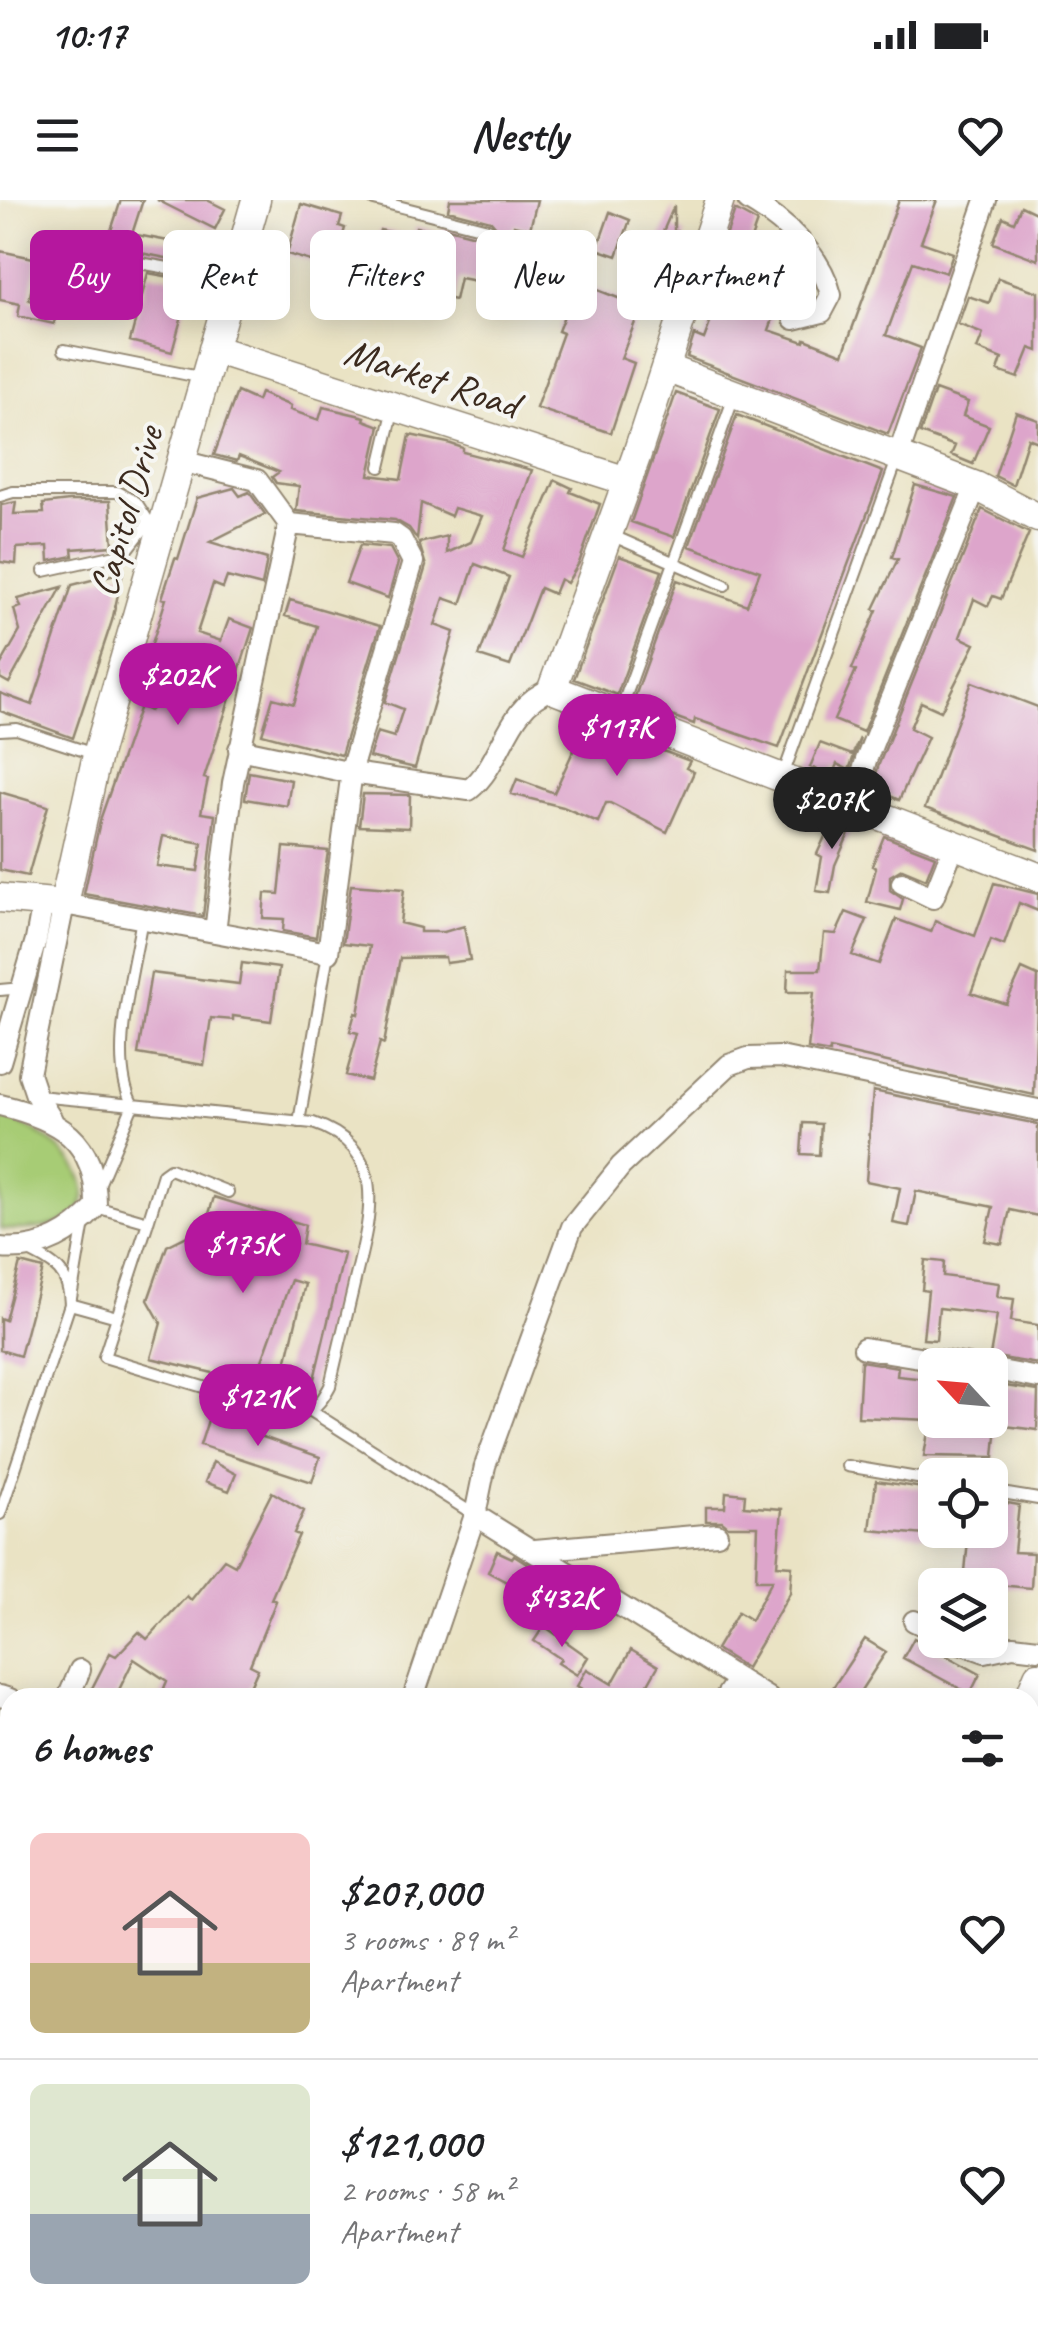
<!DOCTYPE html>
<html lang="en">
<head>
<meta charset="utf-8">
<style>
	body { margin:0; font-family:Caveat,sans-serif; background:#f2f2f2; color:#202124; height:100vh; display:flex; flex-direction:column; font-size:38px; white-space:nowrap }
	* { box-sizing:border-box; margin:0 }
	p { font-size:32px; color:#757577 }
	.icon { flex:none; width:55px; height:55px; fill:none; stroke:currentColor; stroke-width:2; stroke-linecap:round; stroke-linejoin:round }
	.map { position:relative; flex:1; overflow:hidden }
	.panel { position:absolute; left:0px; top:1488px; width:1040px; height:642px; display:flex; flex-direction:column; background:#fff; border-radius:30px 30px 0 0; box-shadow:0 5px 25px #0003 }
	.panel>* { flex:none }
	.hud { position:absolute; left:30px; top:30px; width:980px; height:90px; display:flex; gap:20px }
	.needle { width:65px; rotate:296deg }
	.tools { position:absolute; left:918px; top:1148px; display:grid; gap:20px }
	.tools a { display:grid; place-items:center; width:90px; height:90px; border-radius:15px; background:#fff; box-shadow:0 5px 25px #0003; font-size:50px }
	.price { position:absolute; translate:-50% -85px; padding:0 22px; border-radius:35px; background:#b5179e; color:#fff; font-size:32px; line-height:65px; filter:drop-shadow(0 2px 5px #0008) }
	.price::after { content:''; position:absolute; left:50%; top:60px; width:30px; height:22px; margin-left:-15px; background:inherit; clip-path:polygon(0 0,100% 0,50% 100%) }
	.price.current { background:#222; color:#fff }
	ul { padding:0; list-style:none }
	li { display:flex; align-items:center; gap:30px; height:250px; padding:0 30px }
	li+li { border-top:2px solid #e0e0e0 }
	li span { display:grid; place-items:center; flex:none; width:280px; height:200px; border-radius:15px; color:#555 }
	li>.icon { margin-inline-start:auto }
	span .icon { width:120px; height:120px; fill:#fffc; stroke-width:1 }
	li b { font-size:42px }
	h2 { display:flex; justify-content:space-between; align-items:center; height:120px; padding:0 30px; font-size:42px }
	.tag { padding:0 35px; border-radius:15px; background:#fff; box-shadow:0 5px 25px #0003; font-size:35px; line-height:90px }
	.tag.current { background:#b5179e; color:#fff }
	.status { display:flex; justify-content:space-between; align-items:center; height:70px; padding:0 50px; background:#fff; direction:ltr }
	.status svg { height:28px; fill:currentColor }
	header { display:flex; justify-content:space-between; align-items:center; height:130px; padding:0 30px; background:#fff; font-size:45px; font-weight:800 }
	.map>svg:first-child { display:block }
</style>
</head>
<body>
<div class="status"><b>10:17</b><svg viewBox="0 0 49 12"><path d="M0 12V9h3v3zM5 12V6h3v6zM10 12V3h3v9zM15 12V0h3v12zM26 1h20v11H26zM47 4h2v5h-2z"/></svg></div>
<header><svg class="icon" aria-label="menu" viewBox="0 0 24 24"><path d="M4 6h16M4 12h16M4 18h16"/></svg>Nestly<svg class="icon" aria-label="heart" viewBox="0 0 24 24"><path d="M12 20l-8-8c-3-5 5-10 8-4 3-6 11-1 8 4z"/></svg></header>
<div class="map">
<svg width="1038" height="2129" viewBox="0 0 1038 2129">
	<rect width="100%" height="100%" fill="#f6f6f2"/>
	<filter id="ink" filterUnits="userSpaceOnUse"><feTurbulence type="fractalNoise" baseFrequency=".01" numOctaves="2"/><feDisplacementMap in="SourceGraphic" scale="20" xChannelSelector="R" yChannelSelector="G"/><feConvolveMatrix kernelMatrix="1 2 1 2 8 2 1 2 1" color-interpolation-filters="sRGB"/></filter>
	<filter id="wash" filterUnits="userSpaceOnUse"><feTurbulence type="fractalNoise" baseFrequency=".0048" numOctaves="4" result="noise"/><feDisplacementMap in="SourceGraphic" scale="40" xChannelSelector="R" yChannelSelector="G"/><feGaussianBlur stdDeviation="2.25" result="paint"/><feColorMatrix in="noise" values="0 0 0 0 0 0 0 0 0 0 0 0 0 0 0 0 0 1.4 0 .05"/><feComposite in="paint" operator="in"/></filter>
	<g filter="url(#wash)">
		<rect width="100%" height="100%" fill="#eae3c4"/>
		<path fill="#a7cc75" stroke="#717b4a" stroke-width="2.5" d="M0 916C91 944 132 1037 0 1029Z"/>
		<g id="blocks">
			<path fill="#dda5cb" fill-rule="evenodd" d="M121 0H143L132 34 194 46 191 63 106 46Z
				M157 0H207L225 9 215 29Z
				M450 0H537L530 29 514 25 502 86 460 78 455 100 427 94 429 88 386 78 385 86 358 82 363 57 374 59 380 30 414 37 416 27 441 33 444 27 487 38 495 34 497 28 491 21 448 10Z
				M899 0H937L921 42 953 53 946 73 913 62 886 135 921 148 888 234 687 157 694 135 704 139 727 78 714 73 735 10 757 22 751 39 793 54 777 95 781 97 769 130 804 142 805 139 843 154Z
				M301 4 342 16 339 26 345 28 336 59 327 56 324 65 287 54Z
				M674 6V30L685 34 676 58 655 50Z
				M1021 6 1038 14V60L993 43 1003 17 1014 22Z
				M610 12 630 20 617 56 597 49Z
				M0 51 38 59 29 100 57 106 54 124 18 116 20 104 0 100Z
				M148 73 187 80 186 85 190 86 172 152 130 141Z
				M998 78 1038 92V151L1030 148 1018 178 998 171 1002 159 977 149 983 134 958 124 968 96 989 103Z
				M585 85 641 107 621 158 634 163 611 233 536 208 563 133 558 131 567 108 575 112Z
				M935 190 968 202 963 216 989 226 973 264 951 255 955 246 920 233Z
				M237 192 257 201 260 193 291 206 290 210 319 220 323 207 365 217 364 220 380 226 369 275 401 279 410 235 448 243 463 248V252L532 270 504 350 522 357 555 280 572 288 570 292 600 304 579 363 567 383 560 379 554 394 540 388 510 466 479 456 509 377 475 364 461 404 444 398 435 425 454 432 415 568 369 557 377 532 394 537 403 509 385 502 426 366 419 343 447 336V353L471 342 482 316 454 308 451 316 421 303 417 339 409 328 395 320 296 311 299 286 276 283 272 277 279 272 239 256 237 261 214 255Z
				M676 193 720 209 674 337 631 322Z
				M1016 212 1038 220V242L1028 238 1013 285 995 276Z
				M737 215 883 272 779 548 695 519 694 524 633 502 677 380 747 405 760 371 689 346Z
				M915 285 957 297 863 532 834 520 856 470 852 469 877 410 874 409 898 359 892 357Z
				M234 288 240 296 249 292 265 314 210 342 267 359 262 386 227 377 223 388 213 384 197 433 221 441 229 419 253 428 204 578 208 579 201 613 215 615 203 716 84 694 101 617 140 506 150 511 160 501 171 474 145 466 166 399 162 398 175 358 178 359 197 298ZM163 636 202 643 198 671 157 666Z
				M69 301H110L113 346 72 349 73 356 49 361 48 346 17 348 16 364 0 362 1 305 16 302 14 314 44 313 43 304Z
				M982 309 1029 333 1001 399 993 396 988 406 974 399 960 437 975 444 941 511 921 502 910 528 928 537 899 600 872 588 879 564Z
				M360 345 390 348 398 363 388 398 346 383Z
				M619 356 662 371 617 495 574 479Z
				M123 372 112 421 73 538 0 511V493L32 505 72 385Z
				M62 387 9 483 0 478V466L20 431 14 409 21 407 18 399Z
				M290 400 380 426 341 555 262 534 273 498 294 504 317 426 285 416Z
				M972 482 1038 507V650L925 608Z
				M586 523 690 561 686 568 694 572 667 632 610 603H606L598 622 563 607 511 594 517 579 554 593Z
				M860 538 849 570 837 564 832 576 810 567 820 543 852 555Z
				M249 572 291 580 287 606 245 599Z
				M0 592 48 606 28 676 0 670Z
				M363 594 410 595 409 628 359 626Z
				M834 617 853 624 835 665 830 693 816 691 822 657 817 654Z
				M884 636 935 656 926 679 902 669 890 676V690L903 699 900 710 867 702 876 668 872 666Z
				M284 647 328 651 316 737 283 731 284 719 263 718 265 693 279 694Z
				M994 683 1038 694V711L1019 703 1004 745 991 740 971 793 1006 804 1022 769 1038 776 1034 895 830 849V853L808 849 814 792H787L788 770H820L824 733 836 734 846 712 867 720 852 755 879 764 896 719 931 732 935 721 975 736Z
				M351 685 404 689 400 723 420 728V732H444L464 726 470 760 446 763 445 757 400 758 384 844 380 842 370 881 346 875 358 833 350 831 355 813 358 814 370 746 343 743Z
				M242 763 279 768 271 821 233 816V820L211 818 204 865 138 854 151 773 239 784Z
				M873 891 1038 924V1016L1010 1010 1002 1044 985 1041 993 1007 916 991 909 1026 893 1023 900 988 866 981Z
				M803 923 821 924 819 955 801 954Z
				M214 997 305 1025 302 1044 344 1054 310 1196 280 1189 305 1084 291 1080 254 1183 151 1158 161 1123 148 1100 167 1046 205 1027Z
				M925 1060 944 1062 943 1076 999 1083 997 1097 1014 1099 1011 1121 1038 1125V1164L990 1156 997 1115 939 1108 936 1140 923 1139 928 1091 922 1090Z
				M20 1063 43 1069 20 1156 0 1150V1118L5 1120Z
				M861 1161 898 1167 897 1176 935 1180V1220H990V1207L996 1208 999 1185 1038 1191 1037 1230 997 1225 994 1257 924 1256 930 1220 858 1217Z
				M210 1214 259 1231 257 1235 320 1257 312 1282 200 1245Z
				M213 1262 236 1274 229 1291 205 1282Z
				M876 1281 930 1289 925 1335 870 1330Z
				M272 1292 304 1311 294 1333 299 1335 271 1399 276 1401 250 1465 258 1469 245 1498H160L167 1481 134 1459 115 1498H87L110 1453 116 1456 139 1432 147 1439 187 1396 191 1400 224 1359 235 1365Z
				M726 1292 745 1294 744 1306 782 1309 777 1365 792 1366 790 1393 746 1468 716 1449 738 1412 751 1420 772 1380H756L758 1326H728L722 1321H706V1307H725Z
				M990 1300 1019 1305 1014 1352 1033 1353 1031 1388 964 1382 969 1330H990Z
				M497 1351 512 1358 514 1355 541 1372 529 1394 488 1372Z
				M544 1426 588 1457 577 1475 558 1463 561 1459 534 1441Z
				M914 1438 980 1474 970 1494 903 1458Z
				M865 1439 886 1452 856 1498H826Z
				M631 1450 658 1466 640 1498H597L577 1486 587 1469 612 1484Z"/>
		</g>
	</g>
	<g filter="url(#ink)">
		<use href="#blocks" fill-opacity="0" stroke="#928671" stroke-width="2.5"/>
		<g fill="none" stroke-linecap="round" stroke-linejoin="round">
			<defs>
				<path id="lane" d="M374 0 488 29
					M55 84 74 71 111 58 231 79
					M64 150 204 178
					M380 267 394 208
					M0 296 13 292H118L136 302 149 322
					M611 335 725 385
					M44 371 125 353 149 322 155 323
					M620 512 735 194
					M0 530 17 529 94 554
					M782 578 897 260
					M142 718C134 769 107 860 133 905L313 923C391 949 370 1018 355 1080 347 1115 338 1150 330 1186 321 1203 315 1210 296 1215L104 1157 148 1022
					M0 790 22 788
					M38 896 133 905 99 985
					M299 922 328 753
					M96 1007 148 1022 163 974 170 969 228 992
					M27 1050C55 1064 69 1071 70 1104L117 1117
					M311 1211 475 1315
					M847 1266 935 1281
					M990 1291 1038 1299
					M0 1314 70 1104 84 1022"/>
				<path id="street" d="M748 0C783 20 821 54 831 95L822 112 794 119
					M898 256 986 0
					M181 261 257 280 289 324 233 583 215 732
					M239 549 352 573 469 590C505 561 504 506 552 489
					M853 607 866 560 976 286
					M902 683 933 698 955 643
					M0 862 36 740 43 702
					M0 905C58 919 97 939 96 1007 70 1036 39 1052 0 1048
					M52 920 36 895 29 874 64 704 328 753 353 563 413 362 401 339 394 334 289 324
					M864 1148 968 1165
					M990 1169 1038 1178
					M475 1315 768 1498
					M535 1350 717 1334
					M914 1421 935 1431
					M952 1440 985 1452 1013 1446 1038 1449
					M0 1496 10 1499
					M68 1498 80 1470
					M413 1498 475 1315 485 1266 572 1027 621 966 729 865 748 858 780 857 1038 910
					M725 1498 738 1479
					M1030 1598 1038 1602
					M0 1689 10 1692
					M0 1788 10 1791
					M0 1906 10 1910
					M0 1987H10
					M0 2066 10 2065
					M146 2129 154 2120
					M327 2129 331 2120
					M404 2129 408 2120
					M478 2129 482 2120
					M562 2129 566 2120
					M633 2129 637 2120"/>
				<path id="secondary" d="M720 0 636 257 552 489 1038 677
					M213 149 627 281
					M666 168 976 286 1038 318
					M0 698 64 704 97 555 256 0
					M1029 1498 1038 1476
					M760 2129 764 2120"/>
			</defs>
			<use href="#lane" stroke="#928671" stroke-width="14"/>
			<use href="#street" stroke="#928671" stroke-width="24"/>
			<use href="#secondary" stroke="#928671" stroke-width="31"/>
			<use href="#lane" stroke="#fff" stroke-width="10"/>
			<use href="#street" stroke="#fff" stroke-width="20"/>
			<use href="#secondary" stroke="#fff" stroke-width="28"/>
		</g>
	</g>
	<g text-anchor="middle" stroke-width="8" stroke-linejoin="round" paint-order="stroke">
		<g font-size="40" fill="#3b2a1e" stroke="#f6f6f2">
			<text transform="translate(432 177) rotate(18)" y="14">Market Road</text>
			<text transform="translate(125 311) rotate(-74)" y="14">Capitol Drive</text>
		</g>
	</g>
</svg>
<div class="tools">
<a><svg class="needle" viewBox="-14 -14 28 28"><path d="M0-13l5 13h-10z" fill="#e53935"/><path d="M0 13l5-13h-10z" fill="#757577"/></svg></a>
<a><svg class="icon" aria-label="locate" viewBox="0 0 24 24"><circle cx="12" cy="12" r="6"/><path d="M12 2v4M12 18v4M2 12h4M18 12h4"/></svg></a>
<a><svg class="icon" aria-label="layers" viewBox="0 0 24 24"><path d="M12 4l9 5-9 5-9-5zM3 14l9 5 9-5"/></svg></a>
</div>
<b class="price" style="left:178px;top:528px">$202K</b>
<b class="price" style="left:617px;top:579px">$117K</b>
<b class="price current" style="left:832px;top:652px">$207K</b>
<b class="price" style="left:243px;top:1096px">$175K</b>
<b class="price" style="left:258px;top:1249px">$121K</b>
<b class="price" style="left:562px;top:1450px">$432K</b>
<div class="hud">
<a class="tag current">Buy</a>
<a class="tag">Rent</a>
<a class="tag">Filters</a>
<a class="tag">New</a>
<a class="tag">Apartment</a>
</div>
<section class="panel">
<h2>6 homes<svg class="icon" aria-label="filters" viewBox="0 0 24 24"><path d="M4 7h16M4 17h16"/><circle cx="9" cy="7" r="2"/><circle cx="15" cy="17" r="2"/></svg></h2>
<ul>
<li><span style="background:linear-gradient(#f6c9c9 65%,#c2b280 0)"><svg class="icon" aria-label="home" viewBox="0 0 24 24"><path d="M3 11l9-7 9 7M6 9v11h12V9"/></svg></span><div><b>$207,000</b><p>3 rooms · 89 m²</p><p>Apartment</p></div><svg class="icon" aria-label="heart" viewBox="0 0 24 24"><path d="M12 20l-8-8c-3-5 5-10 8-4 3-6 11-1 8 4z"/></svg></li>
<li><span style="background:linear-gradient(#dfe7d0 65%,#9aa5b1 0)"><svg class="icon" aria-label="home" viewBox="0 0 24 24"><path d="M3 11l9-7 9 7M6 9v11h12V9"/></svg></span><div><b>$121,000</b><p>2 rooms · 58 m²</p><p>Apartment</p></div><svg class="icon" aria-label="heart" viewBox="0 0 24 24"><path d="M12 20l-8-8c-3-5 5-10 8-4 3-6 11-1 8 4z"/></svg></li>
</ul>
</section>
</div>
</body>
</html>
